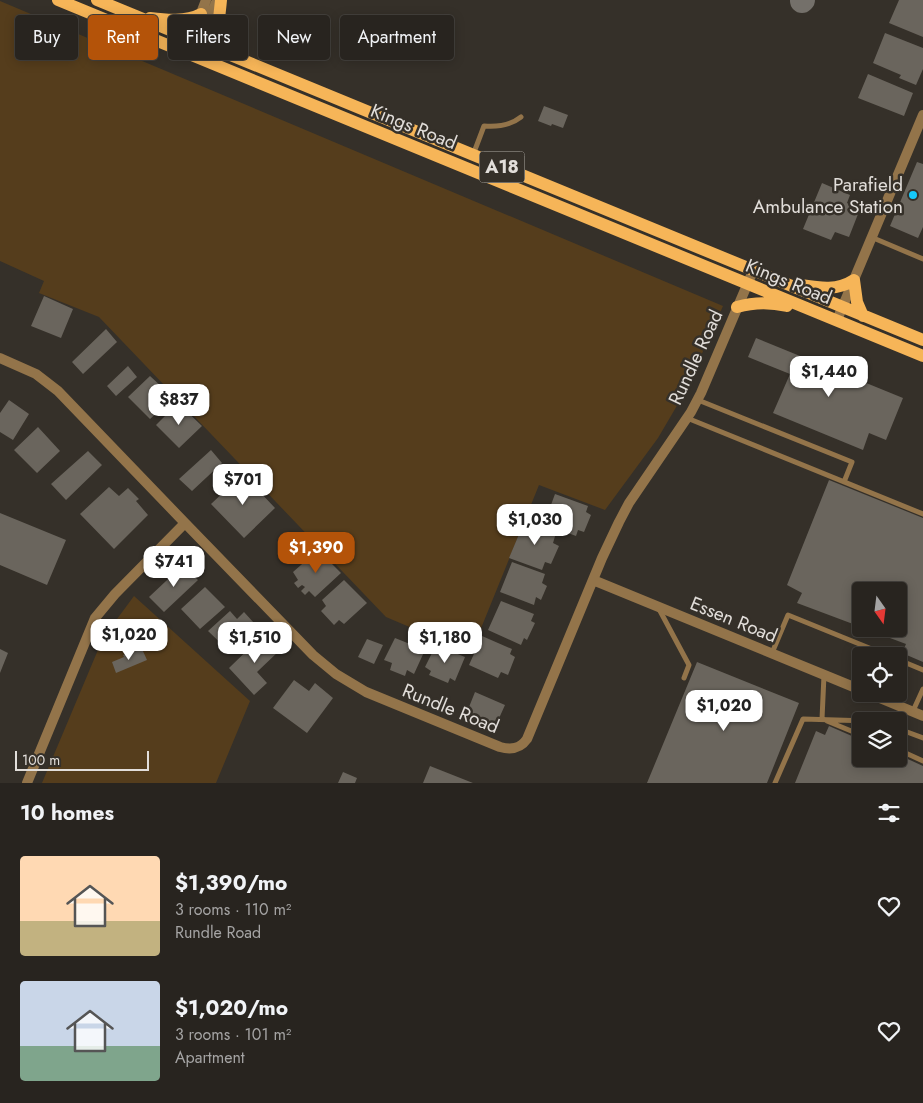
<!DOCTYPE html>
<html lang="en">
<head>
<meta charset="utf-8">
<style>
	body { margin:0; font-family:Jost,sans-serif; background:#302c28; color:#f1f3f6; height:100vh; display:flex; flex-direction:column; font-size:19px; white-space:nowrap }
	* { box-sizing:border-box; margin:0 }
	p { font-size:16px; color:#a5a4a4 }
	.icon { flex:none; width:28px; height:28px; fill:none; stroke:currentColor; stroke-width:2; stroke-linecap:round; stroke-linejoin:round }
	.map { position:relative; height:783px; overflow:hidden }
	.details { display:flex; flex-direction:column; background:#28241f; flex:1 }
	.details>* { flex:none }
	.hud { position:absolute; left:15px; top:15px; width:500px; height:45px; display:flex; gap:10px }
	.needle { width:32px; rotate:166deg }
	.tools { position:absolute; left:852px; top:582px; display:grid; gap:10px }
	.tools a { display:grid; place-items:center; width:55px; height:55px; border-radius:5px; background:#28241f; box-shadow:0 2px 12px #0003,0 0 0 1px #44413d; font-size:25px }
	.scale { position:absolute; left:15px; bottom:12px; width:134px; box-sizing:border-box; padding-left:5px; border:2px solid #e2deda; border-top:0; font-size:14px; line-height:18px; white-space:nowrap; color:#e2deda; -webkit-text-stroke:4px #353029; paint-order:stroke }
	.price { position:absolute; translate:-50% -42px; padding:0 11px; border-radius:10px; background:#fff; color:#222; font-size:16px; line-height:32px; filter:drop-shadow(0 1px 2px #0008) }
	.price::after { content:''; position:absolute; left:50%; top:30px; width:15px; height:11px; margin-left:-8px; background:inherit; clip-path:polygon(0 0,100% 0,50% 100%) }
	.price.active { background:#b45309; color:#fff }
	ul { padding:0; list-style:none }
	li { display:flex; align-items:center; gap:15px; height:125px; padding:0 20px }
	li span { display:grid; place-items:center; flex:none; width:140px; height:100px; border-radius:5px; color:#555 }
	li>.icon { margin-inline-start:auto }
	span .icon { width:60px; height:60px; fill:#fffc; stroke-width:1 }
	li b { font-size:21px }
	h2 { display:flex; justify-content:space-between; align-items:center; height:60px; padding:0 20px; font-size:21px }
	.tag { padding:0 18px; border-radius:5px; background:#28241f; box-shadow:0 2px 12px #0003,0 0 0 1px #44413d; font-size:18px; line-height:45px }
	.tag.active { background:#b45309; color:#fff }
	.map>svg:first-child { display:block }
</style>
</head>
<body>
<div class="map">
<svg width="923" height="783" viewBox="0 0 923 783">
	<rect width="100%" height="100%" fill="#353029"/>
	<path fill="#553d1c" d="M0 1 723 306 685 392 658 438 605 510 539 485 471 653 386 617 99 317 39 293 44 281 0 261Z
		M134 596 250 701 216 783H42L103 638Z"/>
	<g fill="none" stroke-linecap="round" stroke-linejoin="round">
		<path stroke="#74706a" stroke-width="24" d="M802 1 803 0"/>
	</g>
	<path fill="#6a655d" d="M899 0H923V37L889 23Z
		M885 33 923 48V69L916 85 899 78 901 75 873 63Z
		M868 74 913 93 904 116 858 98Z
		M544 106 568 115 563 128 552 124 551 126 538 121Z
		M917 162 923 164V227L918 238 890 226Z
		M822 183 850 195 847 203 860 209 849 237 835 232 831 240 803 229Z
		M44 296 73 309 61 338 31 326Z
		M106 329 117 342 83 374 72 362Z
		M756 338 903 398 886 440 869 433 863 450 773 413 790 374 748 357Z
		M128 366 137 377 116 396 107 386Z
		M150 376 174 398 150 419 128 397Z
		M9 400 29 414 13 440 0 432V413Z
		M178 403 202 426 179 448 156 425Z
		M38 427 60 451 37 473 14 450Z
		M211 450 222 463 192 491 179 479Z
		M88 451 102 465 66 500 51 484Z
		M243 474 275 508 244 538 211 504Z
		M829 480 923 518V662L902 653 906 644 866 629H899V591H861V627L797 603 802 593 787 585Z
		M109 487 119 496 128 488 139 499 136 501 148 515 114 549 80 514Z
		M555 494 588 506 586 512 591 515 584 532 578 530 576 536 544 524Z
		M0 513 66 540 47 585 0 565Z
		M525 520 556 533 553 543 559 546 551 564 545 562 542 570 509 558Z
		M318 550 341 573 315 597 309 591 305 595 301 591 305 587 302 585 298 588 294 583 298 580 293 572Z
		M512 562 545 574 542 583 547 586 541 600 536 597 534 605 500 592Z
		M183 565 198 580 164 612 149 597Z
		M344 580 367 603 344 624 339 620 334 625 321 611 326 606 322 600Z
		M205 587 225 607 200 629 181 609Z
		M501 601 534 614 531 621 535 623 527 640 524 638 521 645 488 630Z
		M230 611 237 619 244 612 254 623 248 630 252 635 231 653 208 631Z
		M264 634 280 650 257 672 267 683 254 695 229 668Z
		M482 636 512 649 510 654 515 657 508 675 501 672 498 678 469 665Z
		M395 638 425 650 414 674 407 670 405 676 390 670 392 663 384 660Z
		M367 639 383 645 374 664 358 657Z
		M436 645 465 657 455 681 450 678 448 683 429 675 431 671 425 667Z
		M0 649 8 653 0 673Z
		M142 649 147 660 116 673 112 662 124 657 123 655Z
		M697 662 799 703 767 783H647Z
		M294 680 309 691 315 683 333 698 307 733 273 708Z
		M475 692 505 705 496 725 467 712Z
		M829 726 861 740V759H899V755L923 766V783H795L816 731 825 735Z
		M430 766 473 783H423Z
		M343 772 357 778 355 783H338Z"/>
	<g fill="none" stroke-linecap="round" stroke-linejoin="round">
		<path stroke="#93744a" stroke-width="5" d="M473 155 484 126C496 127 511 125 521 117
			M871 237 923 259
			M698 400 852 462 844 482
			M687 418 923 514
			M659 609 689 665 684 678
			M772 653 788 615 889 656
			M899 660 923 670
			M913 711 923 689
			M822 719 824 675
			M827 721 861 735
			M899 729 923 738
			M899 750 923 761
			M775 783 803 719 869 721"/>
		<path stroke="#93744a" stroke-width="10" d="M190 46 191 39 206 0
			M190 54 199 43 217 0
			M837 320 923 115
			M0 358 36 374 58 391 185 523
			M593 580 861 690
			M870 694 923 716
			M27 783 95 618 115 594 185 523 313 655 336 674 366 692 500 747C511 750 520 749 527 739L602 558 619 522 629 503 691 412 701 393 753 271"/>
		<path stroke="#f6b558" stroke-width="12" d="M58 0 923 356
			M97 0 923 340
			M221 0C219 23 215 32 226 54
			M150 18C166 20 186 22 201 14
			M801 285C820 288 837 291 854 280L857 302 863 316
			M737 307C754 302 770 302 787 306"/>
	</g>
	<circle fill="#15cafb" stroke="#353029" stroke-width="2" cx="913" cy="195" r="5"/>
	<g text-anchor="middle" stroke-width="5" stroke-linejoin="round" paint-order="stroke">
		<rect fill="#353029" stroke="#aeaaa5" stroke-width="1" x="479.5" y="151.5" width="45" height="31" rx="4"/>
		<g font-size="18" font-weight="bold" fill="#e2deda">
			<text x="502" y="173">A18</text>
		</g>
		<g font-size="19" fill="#e2deda" stroke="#353029">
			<text transform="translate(414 126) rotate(22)" y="7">Kings Road</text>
			<text transform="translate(789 281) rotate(22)" y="7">Kings Road</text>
			<text transform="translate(695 357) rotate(-65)" y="7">Rundle Road</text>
			<text transform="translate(734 619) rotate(22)" y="7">Essen Road</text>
			<text transform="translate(451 708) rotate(22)" y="7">Rundle Road</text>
		</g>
		<g font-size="19" fill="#e2deda" stroke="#353029" text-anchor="end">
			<text x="903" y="191">Parafield<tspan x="903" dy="22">Ambulance Station</tspan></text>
		</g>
	</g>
</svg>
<div class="tools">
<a><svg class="needle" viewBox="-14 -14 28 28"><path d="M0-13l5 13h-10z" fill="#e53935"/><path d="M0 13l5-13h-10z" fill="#a5a4a4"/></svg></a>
<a><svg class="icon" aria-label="locate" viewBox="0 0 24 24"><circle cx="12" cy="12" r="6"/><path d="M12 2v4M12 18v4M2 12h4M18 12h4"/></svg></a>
<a><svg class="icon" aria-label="layers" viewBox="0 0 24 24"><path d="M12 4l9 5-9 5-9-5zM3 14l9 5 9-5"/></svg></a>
</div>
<div class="scale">100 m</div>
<b class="price" style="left:829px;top:398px">$1,440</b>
<b class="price" style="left:179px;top:426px">$837</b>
<b class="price" style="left:243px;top:506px">$701</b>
<b class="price" style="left:535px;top:546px">$1,030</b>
<b class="price active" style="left:316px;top:574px">$1,390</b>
<b class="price" style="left:174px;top:588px">$741</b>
<b class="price" style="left:129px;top:661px">$1,020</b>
<b class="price" style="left:255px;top:664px">$1,510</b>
<b class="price" style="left:445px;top:664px">$1,180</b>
<b class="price" style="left:724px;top:732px">$1,020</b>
<div class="hud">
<a class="tag">Buy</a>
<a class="tag active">Rent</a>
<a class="tag">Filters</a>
<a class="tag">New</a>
<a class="tag">Apartment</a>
</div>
</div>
<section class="details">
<h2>10 homes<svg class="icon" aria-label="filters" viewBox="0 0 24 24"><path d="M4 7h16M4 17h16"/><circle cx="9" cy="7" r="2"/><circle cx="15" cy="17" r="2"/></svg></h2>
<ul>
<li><span style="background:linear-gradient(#ffd9b3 65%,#c2b280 0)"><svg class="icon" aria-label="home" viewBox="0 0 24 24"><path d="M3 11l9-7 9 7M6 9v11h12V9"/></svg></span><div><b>$1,390/mo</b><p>3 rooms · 110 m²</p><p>Rundle Road</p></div><svg class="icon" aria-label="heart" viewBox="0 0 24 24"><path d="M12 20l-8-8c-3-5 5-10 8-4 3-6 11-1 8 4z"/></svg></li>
<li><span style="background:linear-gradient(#c9d6e8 65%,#7fa58c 0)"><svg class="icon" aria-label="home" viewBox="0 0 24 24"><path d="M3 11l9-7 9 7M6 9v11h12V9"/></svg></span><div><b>$1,020/mo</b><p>3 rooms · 101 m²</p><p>Apartment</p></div><svg class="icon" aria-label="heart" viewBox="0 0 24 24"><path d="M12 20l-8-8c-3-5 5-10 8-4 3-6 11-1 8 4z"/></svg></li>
</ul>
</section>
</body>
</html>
